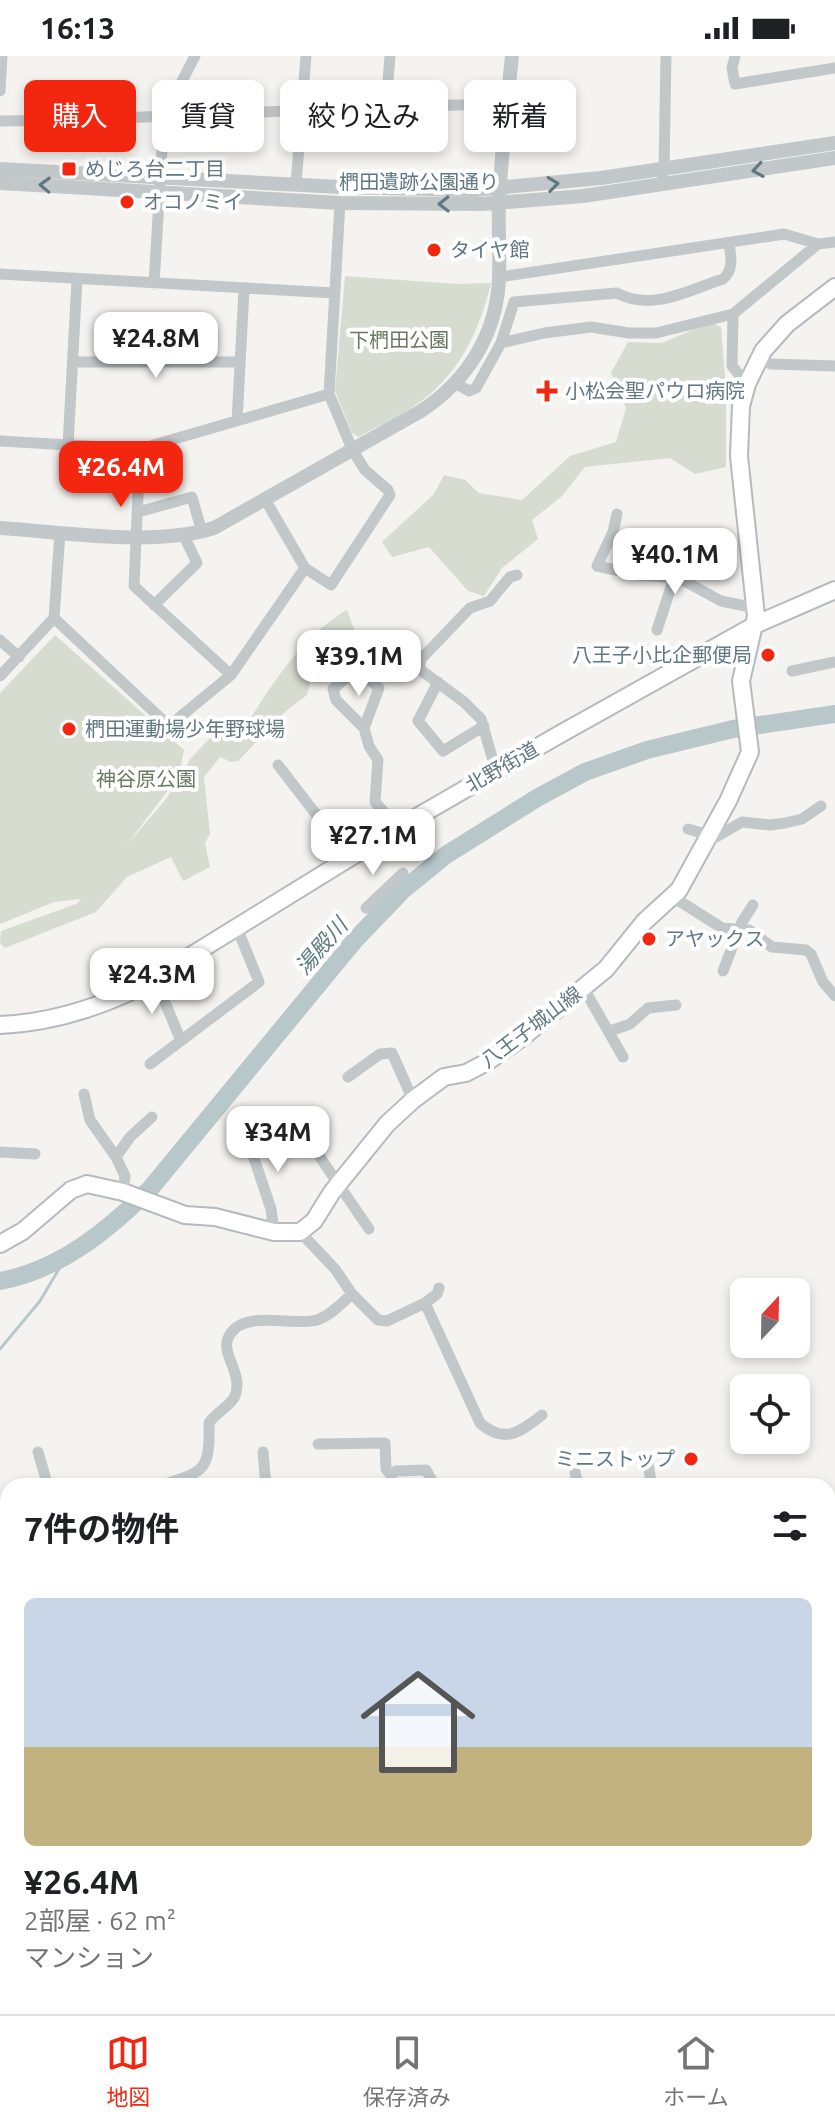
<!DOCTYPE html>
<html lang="ja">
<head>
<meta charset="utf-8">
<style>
	body { margin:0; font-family:Ubuntu,"Noto Sans JP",sans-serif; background:#f2f2f2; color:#202124; height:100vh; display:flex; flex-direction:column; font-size:30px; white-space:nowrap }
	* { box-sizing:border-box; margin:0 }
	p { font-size:26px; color:#757577 }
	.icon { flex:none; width:44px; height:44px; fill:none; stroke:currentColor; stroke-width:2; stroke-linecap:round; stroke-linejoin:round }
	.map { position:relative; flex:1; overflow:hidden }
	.drawer { position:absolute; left:0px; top:1422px; width:836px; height:536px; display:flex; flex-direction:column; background:#fff; border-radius:24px 24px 0 0; box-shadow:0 4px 12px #0003 }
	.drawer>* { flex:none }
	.banner { position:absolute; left:24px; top:24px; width:788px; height:72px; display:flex; gap:16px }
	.needle { width:52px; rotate:22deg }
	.tools { position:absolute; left:730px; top:1222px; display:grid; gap:16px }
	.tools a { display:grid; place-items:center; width:80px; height:80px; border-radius:12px; background:#fff; box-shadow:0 4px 12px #0003; font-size:40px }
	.price { position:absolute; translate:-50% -68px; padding:0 18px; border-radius:16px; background:#fff; color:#222; font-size:26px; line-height:52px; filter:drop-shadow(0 2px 4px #0008) }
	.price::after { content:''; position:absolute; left:50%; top:48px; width:24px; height:18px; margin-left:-12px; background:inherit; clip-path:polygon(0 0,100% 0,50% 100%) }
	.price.active { background:#f32610; color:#fff }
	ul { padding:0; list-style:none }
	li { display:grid; align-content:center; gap:16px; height:424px; padding:0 24px }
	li+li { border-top:2px solid #e0e0e0 }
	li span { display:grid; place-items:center; height:248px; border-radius:12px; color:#555 }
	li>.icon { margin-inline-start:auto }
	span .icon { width:144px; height:144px; fill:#fffc; stroke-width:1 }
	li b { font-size:34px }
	h2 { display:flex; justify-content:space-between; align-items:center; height:96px; padding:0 24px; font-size:34px }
	.chip { padding:0 28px; border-radius:12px; background:#fff; box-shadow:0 4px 12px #0003; font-size:28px; line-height:72px }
	.chip.active { background:#f32610; color:#fff }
	.status { display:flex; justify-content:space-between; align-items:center; height:56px; padding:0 40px; background:#fff; direction:ltr }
	.status svg { height:22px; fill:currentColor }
	.tab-bar { display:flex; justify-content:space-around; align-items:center; height:112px; border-top:2px solid #e0e0e0; background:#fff; font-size:22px; color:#757577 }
	.tab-bar a { display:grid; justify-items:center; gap:4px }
	.tab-bar .active { color:#f32610 }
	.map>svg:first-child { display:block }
</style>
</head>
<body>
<div class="status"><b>16:13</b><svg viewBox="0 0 49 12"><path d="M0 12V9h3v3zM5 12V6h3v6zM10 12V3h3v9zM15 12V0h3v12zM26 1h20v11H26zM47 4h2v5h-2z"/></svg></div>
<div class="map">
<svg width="835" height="1958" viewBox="0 0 835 1958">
	<rect width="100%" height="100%" fill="#f4f3ef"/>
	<path fill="#d6dcd0" d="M345 220 458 228 491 227C480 273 461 314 424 343 405 358 380 369 359 381L352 377 335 335Z
		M711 266 721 271 726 333V411L695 418 670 402 585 411 562 440 532 464 538 483 502 512 484 540 468 535 429 491 392 501 382 486 434 438 444 419 465 424 479 437 522 444 570 400 616 386 626 352 611 317 628 286 662 287Z
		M347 554 354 573 334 588 314 612 307 639 286 655 238 705 231 706 220 701 204 721 210 778 205 787 210 811 183 825 171 801 127 821 96 856 5 892 0 887 1 875 76 848 81 843 54 846 0 868V637L55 579 184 694 179 720 125 791 166 743 191 702 212 680 240 675 245 671C272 628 302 580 347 554Z
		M8 1698V1818L0 1807V1701Z
		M98 1950H199L186 1958H104Z"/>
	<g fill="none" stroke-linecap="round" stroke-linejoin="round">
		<path stroke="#b8c8ca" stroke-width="3" d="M0 1293 40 1245 66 1201"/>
		<path stroke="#b8c8ca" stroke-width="18" d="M0 1225C60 1214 108 1174 150 1133L355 884 403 834 446 799 537 742 585 716 647 694 733 673 835 658"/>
		<defs>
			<path id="secondary" d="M0 969C50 967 95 953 140 931L398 772 555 681 757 568 835 534
				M0 1188 23 1175 71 1134 87 1128 123 1136 185 1159 215 1161 274 1176H300L314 1165 332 1136 387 1068 413 1044 444 1021 466 1017 487 1006 524 980 606 913 644 866 679 834 728 745 750 696 741 625 756 560 739 400 741 350 747 328 763 295 787 268 835 231"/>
		</defs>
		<use href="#secondary" stroke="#b4bbbe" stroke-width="20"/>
		<path stroke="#c2c7c9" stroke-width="11" d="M735 0 732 12 735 28 835 12
			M0 35 2 0
			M386 49 390 0
			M0 65C169 63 338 50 507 48
			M296 129 306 0
			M661 129 664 113 666 0
			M0 218 334 237
			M500 221 784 178 818 188
			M154 228 164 60 195 0
			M733 258 732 310 747 328
			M501 287 514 246 617 237C651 256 689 234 723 223 734 213 731 201 729 187
			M758 303 771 308 835 310
			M74 306H239
			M455 327 469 335 476 332 501 287 544 277 591 271 629 277H656L733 258 818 188 835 186
			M237 365 244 234
			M0 385 140 393 329 338
			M68 389 77 224
			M140 393 134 530 231 619
			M138 456 192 441 202 476
			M617 458 613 476 597 510 639 519 679 522 721 545 755 552
			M60 476 54 562 169 670 231 619 305 512 266 445
			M305 512 331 529 390 439 388 434 365 414 353 395 329 338 340 147
			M154 549 197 507 184 480
			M657 574 674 522
			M0 584 19 601
			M792 615 835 606
			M0 620 54 562
			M438 626 418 665 443 695 484 670
			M364 672 336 644 333 633 357 612 379 632 364 672 369 690 378 704 375 746 398 772
			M278 709 349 801
			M496 715 481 663 464 646 422 615 419 610 421 603 470 552 490 545 510 521 517 519
			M688 773 716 781 742 766 770 769 785 767 802 763 821 750
			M673 841 722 872 749 874 772 891 806 894 811 898 823 926 835 940
			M366 852 403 817
			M723 915 742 866 753 849
			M155 922 181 985
			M583 931 623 1001
			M610 975 630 968 648 952 676 949
			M150 1008 259 926 237 872
			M348 1021 380 998 392 997 413 1044
			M84 1038 90 1064 116 1101 125 1120 123 1136
			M301 1057 313 1091 369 1173
			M243 1069 271 1153 274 1176
			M0 1096 35 1098
			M116 1101 130 1081 152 1061
			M300 1176 335 1213 352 1238 378 1264 387 1265 425 1247 437 1238 439 1232
			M425 1247 480 1367C504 1388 519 1377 542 1359
			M318 1388 385 1387 386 1413 391 1419V1430
			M38 1396 48 1430
			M263 1396 266 1430
			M648 1408 652 1430
			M575 1416 578 1430
			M391 1419 396 1415 426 1414 435 1430
			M159 1430C205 1415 210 1416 209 1367 216 1356 230 1351 235 1340 244 1317 219 1297 229 1280 244 1252 294 1271 317 1264 330 1260 342 1247 352 1238
			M0 1477 8 1474
			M828 1718 835 1717
			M828 1776 835 1775
			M0 1818 8 1830
			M828 1837 835 1836
			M828 1897 835 1896
			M0 1906 8 1899
			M0 1924 8 1934
			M22 1950 29 1958
			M93 1950 98 1958
			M346 1950 349 1958
			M724 1950 726 1958
			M395 1958 415 1950
			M526 1958 527 1950
			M827 1958 835 1957"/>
		<path stroke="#c2c7c9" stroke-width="14" d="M0 113 340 131 474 134 601 122 835 87
			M0 127 340 147 482 148 583 140 835 102
			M0 472C64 476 154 491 214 472L421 355C467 325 497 278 499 222 500 195 498 168 499 142 502 94 507 47 512 0
			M828 1448 835 1447
			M0 1664 8 1660
			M786 1950 788 1958
			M216 1958 229 1950"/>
		<use href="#secondary" stroke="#fff" stroke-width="16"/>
	</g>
	<defs><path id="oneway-chevron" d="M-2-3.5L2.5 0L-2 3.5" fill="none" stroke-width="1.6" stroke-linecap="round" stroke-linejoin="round" transform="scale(2)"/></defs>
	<g stroke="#607883">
		<use href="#oneway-chevron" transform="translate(758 114) rotate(171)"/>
		<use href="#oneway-chevron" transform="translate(553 128) rotate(-7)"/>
		<use href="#oneway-chevron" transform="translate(45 129) rotate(-178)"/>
		<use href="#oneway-chevron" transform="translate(444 148) rotate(179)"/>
	</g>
	<g fill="#f32610" stroke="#fff" stroke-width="3">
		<rect x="61" y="105" width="16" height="16" rx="4"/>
		<circle cx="127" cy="146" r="8"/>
		<circle cx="434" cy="194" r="8"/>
		<path d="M543 323h8v8h8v8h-8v8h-8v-8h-8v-8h8z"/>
		<circle cx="768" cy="599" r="8"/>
		<circle cx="69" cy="673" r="8"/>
		<circle cx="649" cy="883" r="8"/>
		<circle cx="691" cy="1403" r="8"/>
	</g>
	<g text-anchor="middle" stroke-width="8" stroke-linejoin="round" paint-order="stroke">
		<g font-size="20" fill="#607883" stroke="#fff" text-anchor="start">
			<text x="85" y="120">めじろ台二丁目</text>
			<text x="143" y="153">オコノミイ</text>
			<text x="450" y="201">タイヤ館</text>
			<text x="565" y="342">小松会聖パウロ病院</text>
			<text x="752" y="606" text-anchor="end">八王子小比企郵便局</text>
			<text x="85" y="680">椚田運動場少年野球場</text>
			<text x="665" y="890">アヤックス</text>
			<text x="675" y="1410" text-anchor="end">ミニストップ</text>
		</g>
		<g font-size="20" fill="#607883" stroke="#fff">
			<text x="419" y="133">椚田遺跡公園通り</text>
			<text transform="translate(502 711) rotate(-30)" y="7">北野街道</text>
			<text transform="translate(531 971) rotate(-37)" y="7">八王子城山線</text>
		</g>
		<g font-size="20" fill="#687a5f" stroke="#fff">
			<text x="399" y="291">下椚田公園</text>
			<text x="146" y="730">神谷原公園</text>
		</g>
		<g font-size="22" font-style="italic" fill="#5b7c81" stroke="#fff">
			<text transform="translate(321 890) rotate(-49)" y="8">湯殿川</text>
		</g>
	</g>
</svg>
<div class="tools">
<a><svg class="needle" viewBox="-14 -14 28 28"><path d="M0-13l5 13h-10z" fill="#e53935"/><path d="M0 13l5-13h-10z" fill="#757577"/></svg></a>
<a><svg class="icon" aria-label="locate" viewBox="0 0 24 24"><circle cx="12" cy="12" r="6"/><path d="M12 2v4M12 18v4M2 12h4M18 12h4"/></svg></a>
</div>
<b class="price" style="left:156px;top:324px">¥24.8M</b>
<b class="price active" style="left:121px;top:453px">¥26.4M</b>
<b class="price" style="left:675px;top:540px">¥40.1M</b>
<b class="price" style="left:359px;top:642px">¥39.1M</b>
<b class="price" style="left:373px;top:821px">¥27.1M</b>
<b class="price" style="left:152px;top:960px">¥24.3M</b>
<b class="price" style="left:278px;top:1118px">¥34M</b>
<div class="banner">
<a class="chip active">購入</a>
<a class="chip">賃貸</a>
<a class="chip">絞り込み</a>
<a class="chip">新着</a>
</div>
<section class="drawer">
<h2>7件の物件<svg class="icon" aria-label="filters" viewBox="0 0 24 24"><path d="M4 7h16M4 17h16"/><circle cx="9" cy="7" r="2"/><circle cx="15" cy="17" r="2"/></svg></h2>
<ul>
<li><span style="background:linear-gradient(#c9d6e8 60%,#c2b280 0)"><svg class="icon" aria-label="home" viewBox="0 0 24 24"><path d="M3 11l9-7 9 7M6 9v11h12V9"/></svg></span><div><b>¥26.4M</b><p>2部屋 · 62 m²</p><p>マンション</p></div></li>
</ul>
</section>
</div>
<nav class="tab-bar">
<a class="active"><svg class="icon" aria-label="map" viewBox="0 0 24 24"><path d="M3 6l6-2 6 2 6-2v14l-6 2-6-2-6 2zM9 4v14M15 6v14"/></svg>地図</a>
<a><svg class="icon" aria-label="saved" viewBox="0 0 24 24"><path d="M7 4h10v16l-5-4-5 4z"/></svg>保存済み</a>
<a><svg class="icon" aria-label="home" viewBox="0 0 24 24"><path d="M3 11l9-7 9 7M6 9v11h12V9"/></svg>ホーム</a>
</nav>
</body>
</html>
